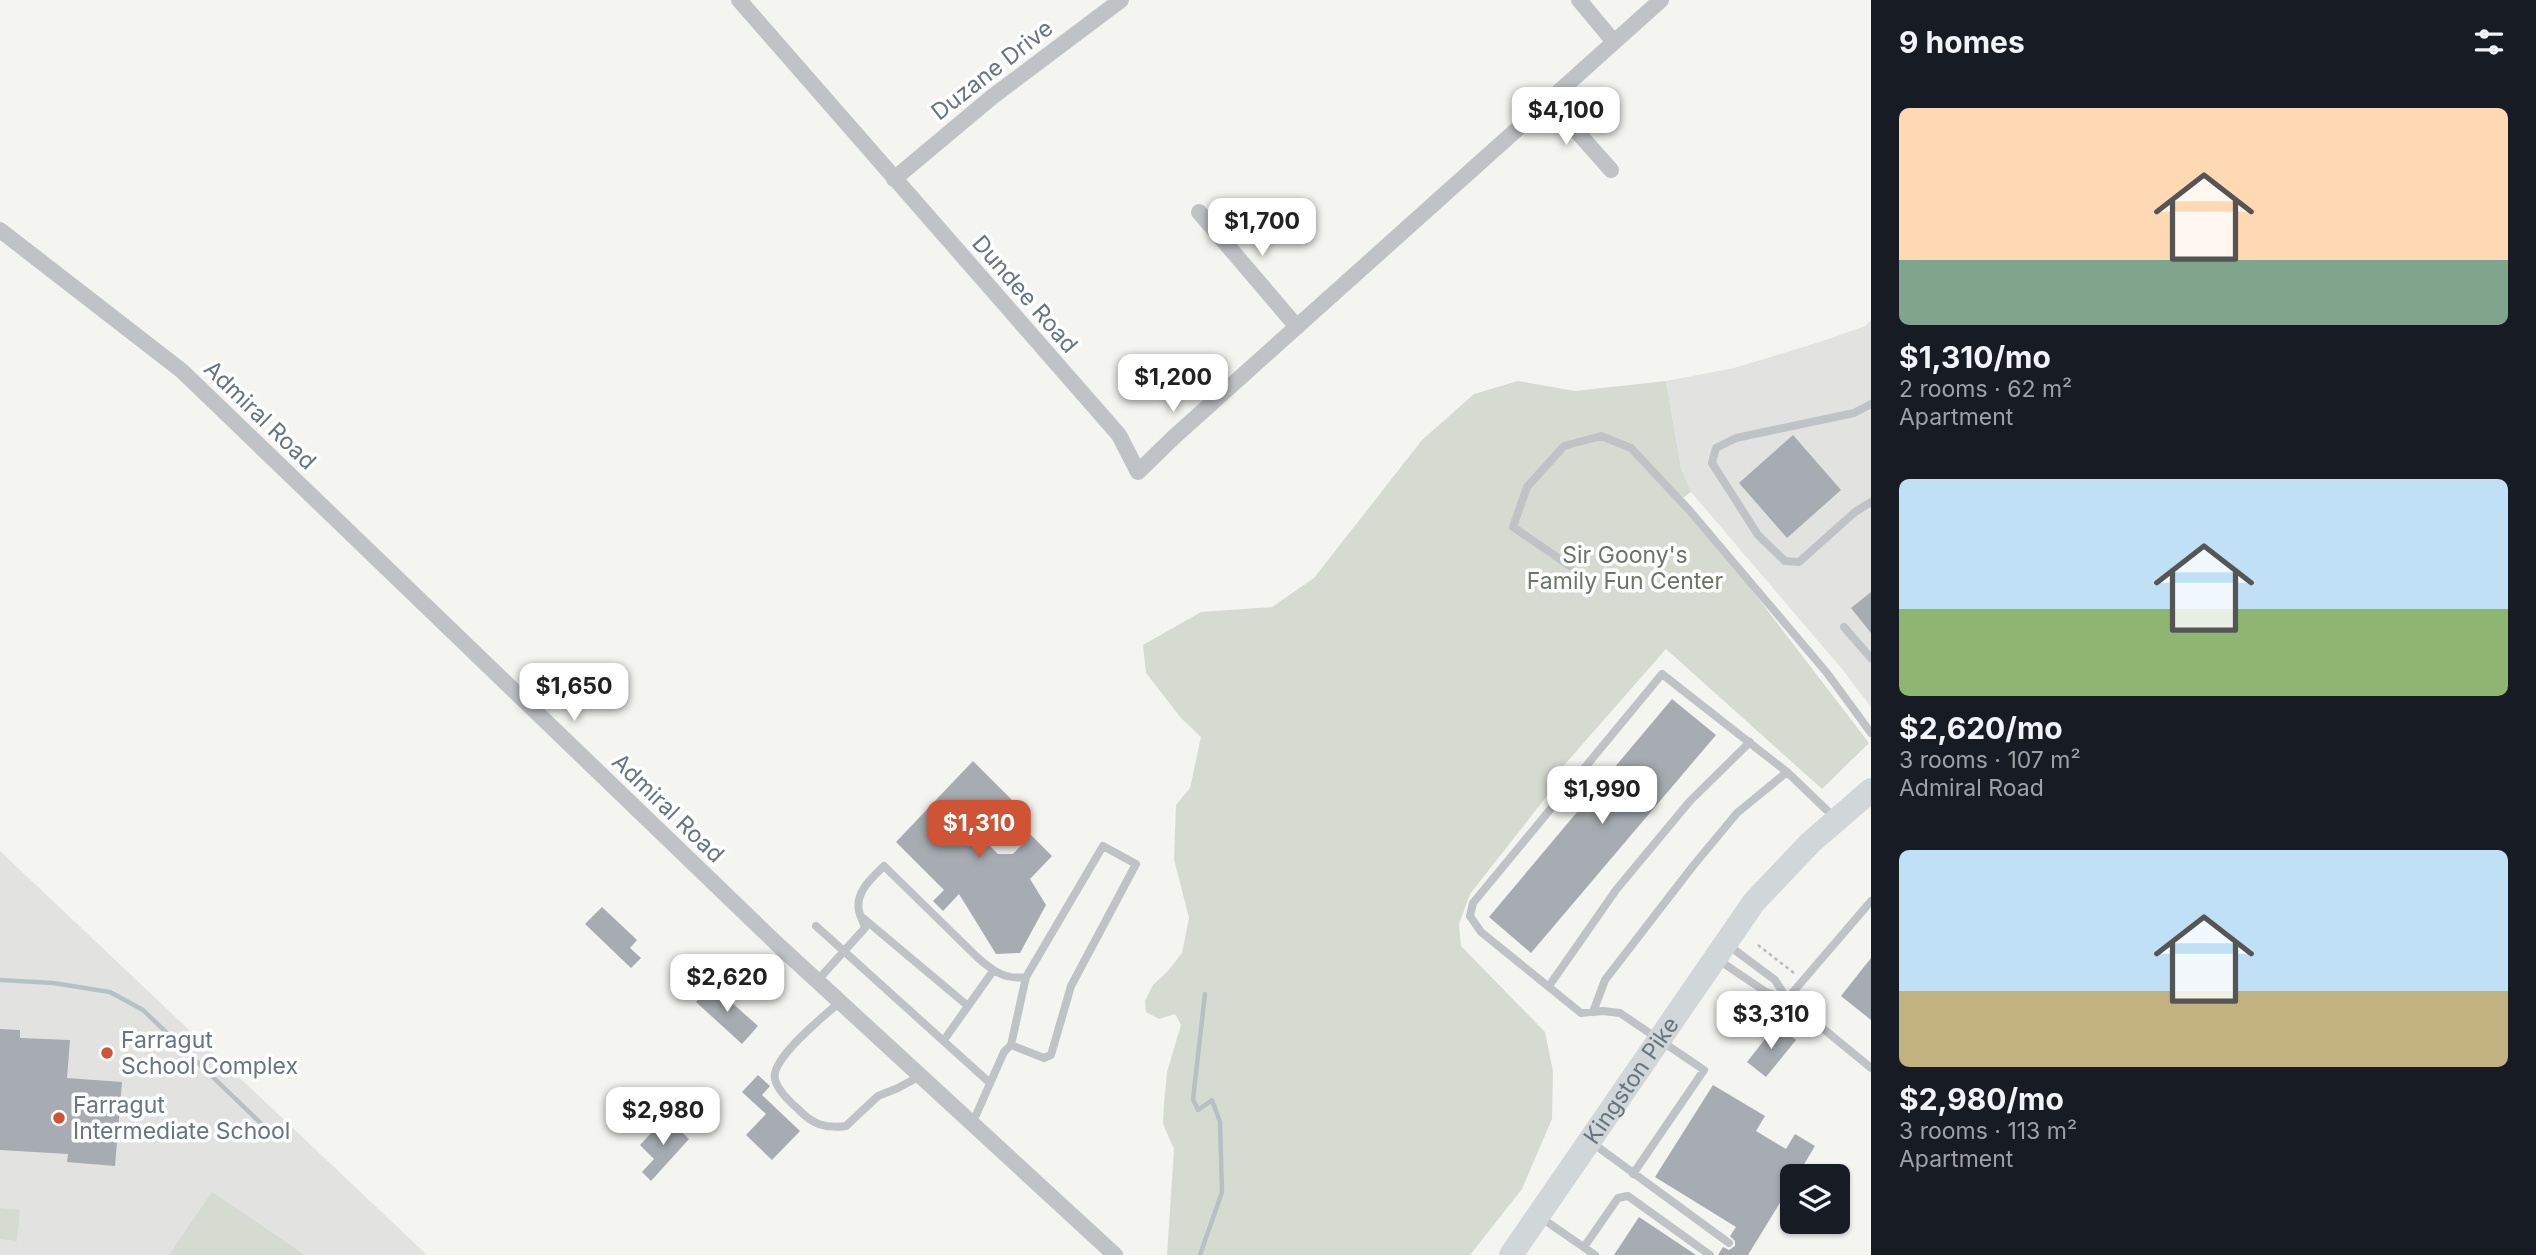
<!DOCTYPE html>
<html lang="en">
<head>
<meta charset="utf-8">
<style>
	body { margin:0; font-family:Inter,sans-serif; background:#242831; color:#f1f3f6; height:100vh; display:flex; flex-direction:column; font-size:26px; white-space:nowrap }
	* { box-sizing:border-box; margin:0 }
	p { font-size:23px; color:#9ea1a6 }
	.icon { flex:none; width:38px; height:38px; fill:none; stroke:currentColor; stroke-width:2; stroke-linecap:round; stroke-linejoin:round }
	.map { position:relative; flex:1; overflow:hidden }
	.sheet { display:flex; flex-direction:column; background:#171b24; width:665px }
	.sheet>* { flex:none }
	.tools { position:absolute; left:1780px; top:1164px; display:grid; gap:14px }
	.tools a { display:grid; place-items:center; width:70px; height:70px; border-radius:10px; background:#171b24; box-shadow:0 2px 5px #0004; font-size:35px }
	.price { position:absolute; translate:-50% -60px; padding:0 16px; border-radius:14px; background:#fff; color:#222; font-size:23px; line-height:46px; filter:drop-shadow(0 2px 4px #0008) }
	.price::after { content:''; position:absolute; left:50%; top:42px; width:21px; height:16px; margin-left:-10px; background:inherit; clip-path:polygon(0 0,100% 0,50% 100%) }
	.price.selected { background:#cf5436; color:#fff }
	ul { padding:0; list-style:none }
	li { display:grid; align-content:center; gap:14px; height:371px; padding:0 28px }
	li span { display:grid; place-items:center; height:217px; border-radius:10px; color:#555 }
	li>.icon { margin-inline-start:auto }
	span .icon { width:126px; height:126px; fill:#fffc; stroke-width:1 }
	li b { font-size:30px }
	h2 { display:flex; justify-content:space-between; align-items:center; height:84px; padding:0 28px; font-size:30px }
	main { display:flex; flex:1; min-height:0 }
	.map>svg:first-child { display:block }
</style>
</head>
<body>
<main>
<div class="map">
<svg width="1871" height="1255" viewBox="0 0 1871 1255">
	<rect width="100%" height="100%" fill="#f4f4f1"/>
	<path fill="#e2e3e1" d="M1871 320V707L1842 669 1691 492 1681 468 1666 381 1734 368 1823 341 1865 326Z
		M0 851 427 1255H0Z"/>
	<path fill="#d6dbd2" d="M1518 381 1575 391 1666 381 1681 468 1691 492 1682 499 1869 743 1822 789 1666 649 1559 771 1554 787 1470 894 1459 924 1461 946 1545 1032 1553 1071 1552 1119 1522 1189 1470 1255H1167L1174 1149 1163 1124 1164 1103 1167 1072 1181 1025 1175 1014 1159 1019 1146 1012 1145 1001 1153 985 1167 972 1182 953 1189 918 1174 859 1176 805 1190 788 1201 737 1181 718 1146 673 1143 645 1201 612 1272 607 1314 578 1422 440 1474 394Z
		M212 1192 305 1255H169Z
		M0 1208 20 1210 17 1241 0 1239Z"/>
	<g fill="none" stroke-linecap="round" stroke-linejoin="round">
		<path stroke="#b7c1c4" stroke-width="4.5" d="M0 980 53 983 110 992 143 1010 269 1131
			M1200 1255 1222 1192 1220 1122 1212 1100 1198 1110 1193 1099 1205 994"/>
	</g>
	<path fill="#a6acb1" d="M1793 435 1841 490 1787 538 1739 483Z
		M1871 592V633L1851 608Z
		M1672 699 1716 735 1531 953 1489 917Z
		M973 761 1019 807 985 841 998 854H1013L1031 835 1052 856 1030 879 1046 905 1020 953 996 954 959 894 943 911 933 901 944 890 896 842Z
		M602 907 637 940 630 948 641 958 631 968 585 924Z
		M1871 958V1020L1841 996Z
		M712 985 758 1026 742 1044 696 1002Z
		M1776 1025 1796 1040 1766 1077 1747 1062Z
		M0 1029 20 1030V1038L70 1040 67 1078 122 1082 115 1166 67 1162 68 1154 0 1150Z
		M758 1075 770 1086 762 1095 800 1131 772 1160 746 1135 766 1114 742 1092Z
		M1713 1085 1765 1116 1756 1131 1786 1149 1795 1134 1815 1146 1797 1176H1792V1183L1748 1255H1718L1723 1247 1729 1250 1735 1246V1241L1730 1236 1736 1227 1655 1177Z
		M666 1117 689 1139 651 1181 642 1172 654 1159 640 1145Z
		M1639 1217 1696 1255H1614Z"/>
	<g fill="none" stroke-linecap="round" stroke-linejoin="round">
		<path stroke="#b7babc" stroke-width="2.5" stroke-dasharray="3.5 3.5" stroke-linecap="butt" d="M1758 945 1794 973"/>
		<path stroke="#c0c3c6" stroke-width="8" d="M1871 404 1854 413 1736 438 1716 448 1712 463 1758 535 1785 561 1799 562 1855 512 1871 502
			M1570 566 1513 527 1527 487 1564 446 1601 436 1631 448 1690 511 1827 673 1871 733
			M1844 627 1871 658
			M863 918 968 1006
			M816 926 990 1083
			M1728 945 1775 980 1787 999 1871 1068
			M1717 959 1766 992 1787 999
			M817 981 865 928C864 922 860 917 859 911 855 892 872 878 884 866L978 958C993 971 1005 980 1026 977L1103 846 1136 864 1071 986 1051 1055 1044 1058 1011 1045 1004 1052 972 1124
			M1549 986 1616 890 1690 801 1750 742
			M1787 999 1871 901
			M840 1002C825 1015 770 1059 775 1079 777 1089 790 1102 798 1109 812 1124 825 1129 846 1126L878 1096 898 1088 920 1076
			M1593 1012 1605 980 1693 866 1737 813 1787 772
			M944 1040 993 971
			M1011 1045 1026 977
			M1591 1142 1729 1243
			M1633 1174 1704 1070 1620 1013 1603 1011 1581 1013 1481 932 1470 916 1473 903 1662 674 1787 772 1834 817
			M1540 1217 1595 1255
			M1584 1247 1618 1198 1628 1196 1710 1255"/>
		<path stroke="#c0c3c6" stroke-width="16" d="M739 0 1119 435 1138 472 1174 437 1661 0
			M1579 0 1614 42
			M1549 100 1611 170
			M894 179 992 97 1121 0
			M1199 212 1297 327
			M0 230 182 371 776 943 1115 1255"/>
		<path stroke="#d1d6d9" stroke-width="24" id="s1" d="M1511 1255 1754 902 1810 843 1871 790"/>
	</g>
	<g fill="#cf5436" stroke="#fff" stroke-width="2.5">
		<circle cx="107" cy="1053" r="7"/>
		<circle cx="59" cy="1118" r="7"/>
	</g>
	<g text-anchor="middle" stroke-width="7" stroke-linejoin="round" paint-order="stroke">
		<g font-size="23" fill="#66757f" stroke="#fff">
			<text transform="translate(992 70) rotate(-38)" y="8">Duzane Drive</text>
			<text transform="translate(1025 294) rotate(49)" y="8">Dundee Road</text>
			<text transform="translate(260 415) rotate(44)" y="8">Admiral Road</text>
			<text transform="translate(668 808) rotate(44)" y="8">Admiral Road</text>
			<text dy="8" stroke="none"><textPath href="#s1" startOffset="212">Kingston Pike</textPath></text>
		</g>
		<g font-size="23" fill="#697664" stroke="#fff">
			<text x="1625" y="563">Sir Goony's<tspan x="1625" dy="26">Family Fun Center</tspan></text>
		</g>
		<g font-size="23" fill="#66757f" stroke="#fff" text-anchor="start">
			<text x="121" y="1048">Farragut<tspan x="121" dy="26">School Complex</tspan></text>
			<text x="73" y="1113">Farragut<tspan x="73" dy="26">Intermediate School</tspan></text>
		</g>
	</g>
</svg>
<div class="tools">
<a><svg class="icon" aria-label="layers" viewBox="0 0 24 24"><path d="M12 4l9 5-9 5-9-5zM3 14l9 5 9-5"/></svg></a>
</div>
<b class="price" style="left:1566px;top:147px">$4,100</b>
<b class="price" style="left:1262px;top:258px">$1,700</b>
<b class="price" style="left:1173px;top:414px">$1,200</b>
<b class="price" style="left:574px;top:723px">$1,650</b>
<b class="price" style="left:1602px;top:826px">$1,990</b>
<b class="price selected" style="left:979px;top:860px">$1,310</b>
<b class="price" style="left:727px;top:1014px">$2,620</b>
<b class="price" style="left:1771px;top:1051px">$3,310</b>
<b class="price" style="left:663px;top:1147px">$2,980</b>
</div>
<section class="sheet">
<h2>9 homes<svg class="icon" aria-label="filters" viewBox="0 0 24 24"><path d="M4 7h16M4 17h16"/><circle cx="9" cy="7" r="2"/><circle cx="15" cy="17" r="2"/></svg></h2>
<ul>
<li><span style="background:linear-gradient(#ffd9b3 70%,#7fa58c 0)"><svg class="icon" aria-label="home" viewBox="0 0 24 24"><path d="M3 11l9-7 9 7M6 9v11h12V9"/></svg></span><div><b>$1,310/mo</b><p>2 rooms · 62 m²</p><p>Apartment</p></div></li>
<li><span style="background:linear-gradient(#bfe0f5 60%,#8fb573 0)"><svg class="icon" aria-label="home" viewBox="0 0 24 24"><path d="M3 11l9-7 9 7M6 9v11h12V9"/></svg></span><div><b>$2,620/mo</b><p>3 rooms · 107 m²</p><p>Admiral Road</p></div></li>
<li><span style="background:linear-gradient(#bfe0f5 65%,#c2b280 0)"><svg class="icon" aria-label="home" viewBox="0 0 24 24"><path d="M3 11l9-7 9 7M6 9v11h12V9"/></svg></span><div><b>$2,980/mo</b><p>3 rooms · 113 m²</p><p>Apartment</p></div></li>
</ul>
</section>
</main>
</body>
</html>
